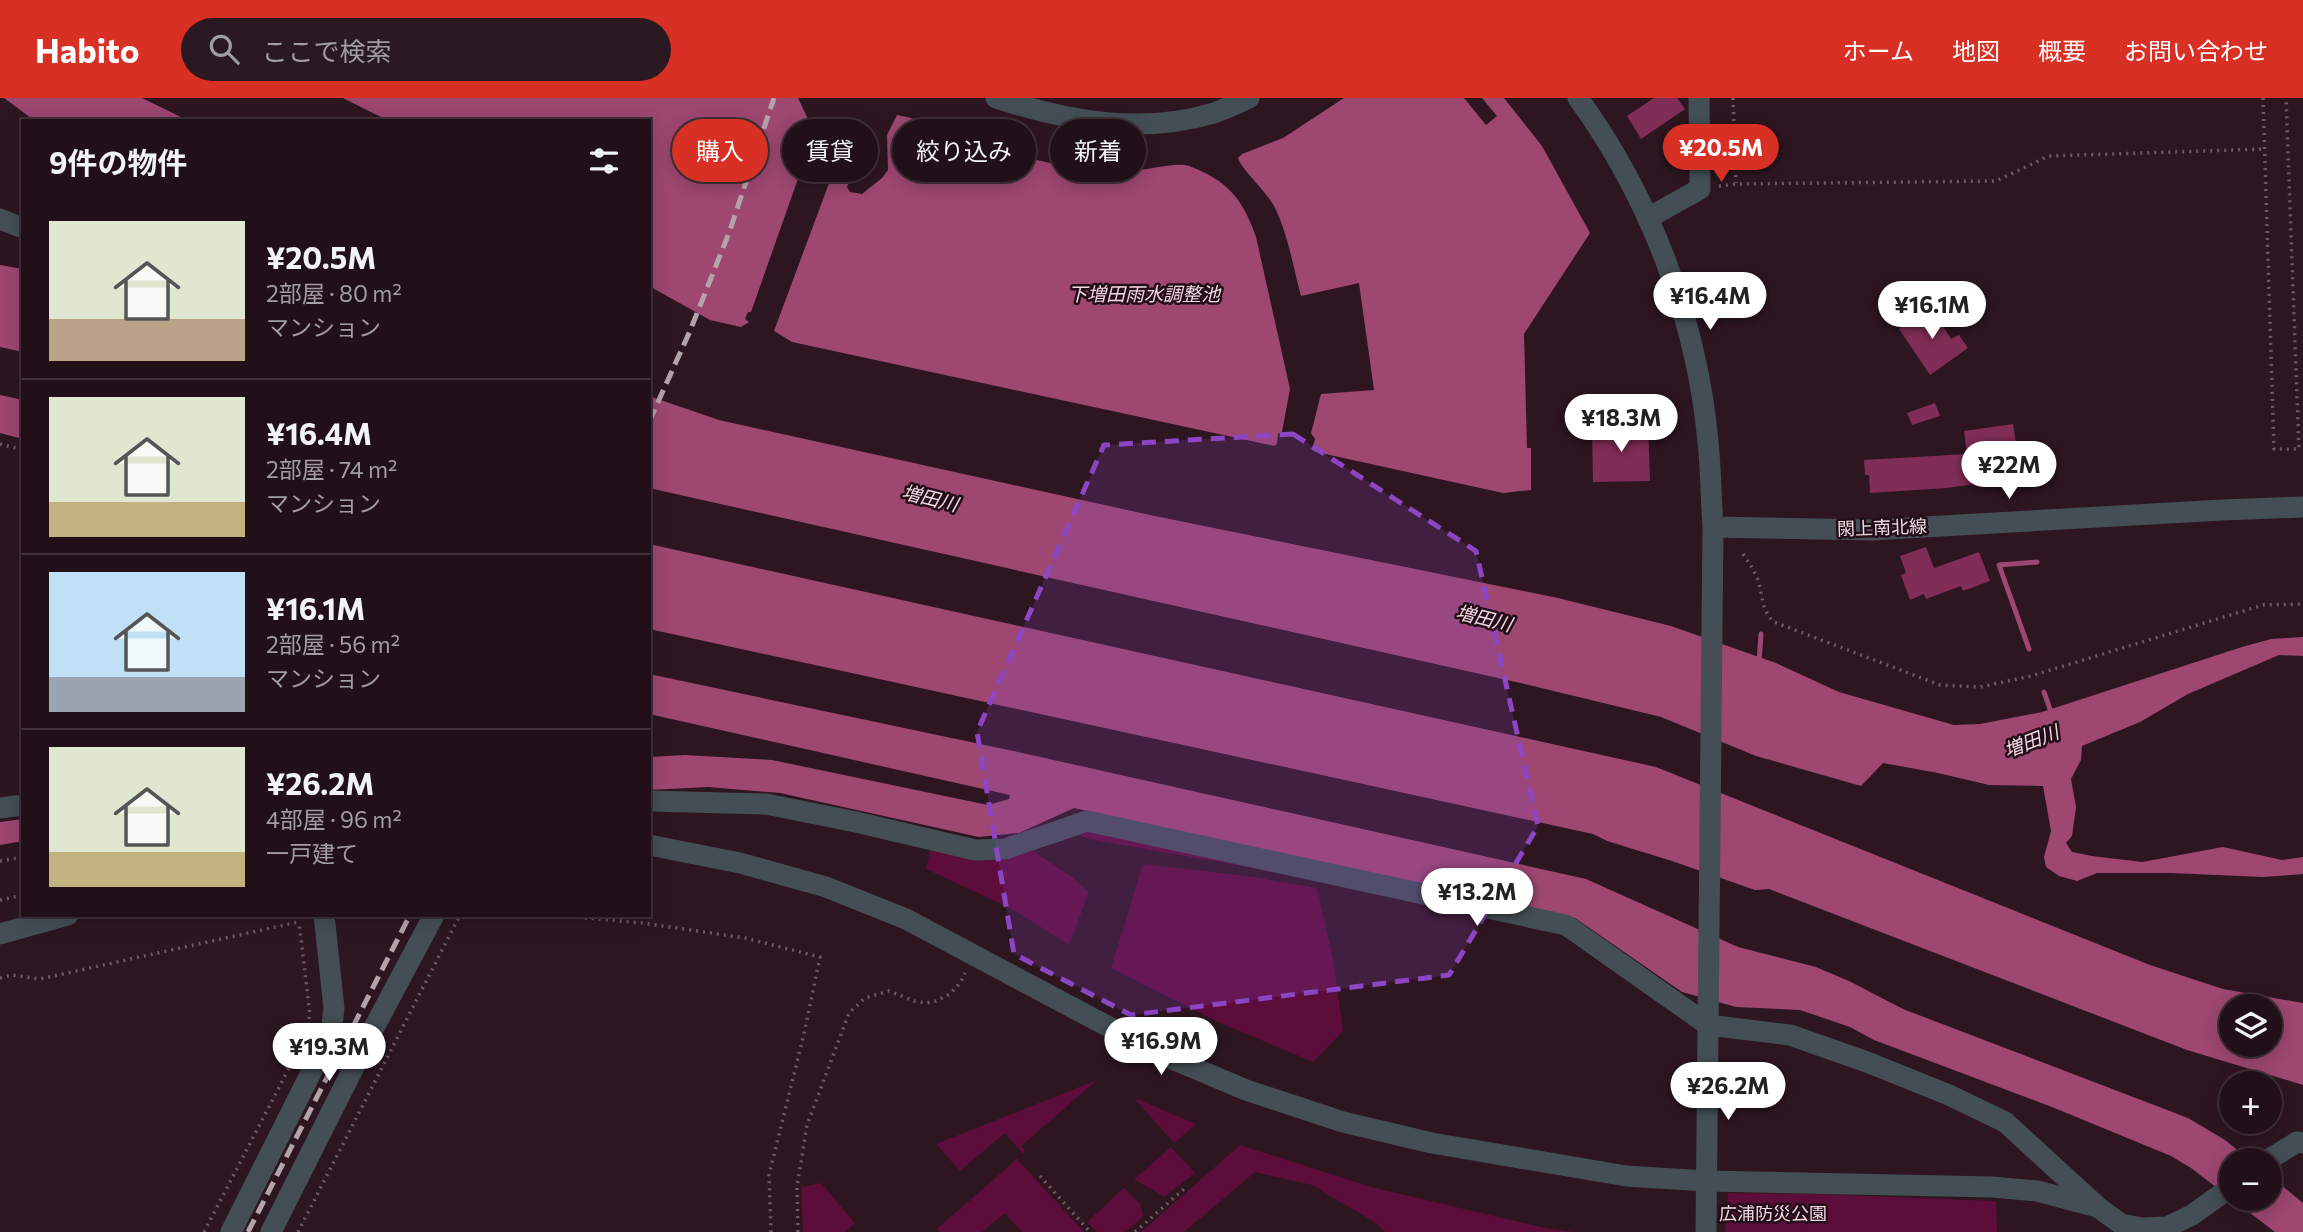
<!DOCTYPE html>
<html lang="ja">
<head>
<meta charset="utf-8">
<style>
	body { margin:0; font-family:Commissioner,"Noto Sans JP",sans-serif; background:#2a1921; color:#f1f3f6; height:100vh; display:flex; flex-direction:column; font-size:26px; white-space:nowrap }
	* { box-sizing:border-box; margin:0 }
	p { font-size:23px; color:#a29da2 }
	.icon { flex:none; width:38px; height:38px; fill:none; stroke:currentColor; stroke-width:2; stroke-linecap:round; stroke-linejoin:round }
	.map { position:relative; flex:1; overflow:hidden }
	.side { position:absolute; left:21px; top:21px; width:630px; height:798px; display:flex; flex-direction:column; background:#221018; border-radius:0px; box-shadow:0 4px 18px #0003,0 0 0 2px #3f3037 }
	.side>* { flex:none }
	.hud { position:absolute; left:672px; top:21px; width:665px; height:63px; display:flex; gap:14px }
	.buttons { position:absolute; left:2219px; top:896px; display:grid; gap:14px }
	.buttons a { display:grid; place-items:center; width:63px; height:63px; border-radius:50%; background:#221018; box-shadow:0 4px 18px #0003,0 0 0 2px #3f3037; font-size:35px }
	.price { position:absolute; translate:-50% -60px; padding:0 16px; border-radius:24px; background:#fff; color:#222; font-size:23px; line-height:46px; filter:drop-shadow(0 2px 4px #0008) }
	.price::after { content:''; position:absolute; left:50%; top:42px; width:21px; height:16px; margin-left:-10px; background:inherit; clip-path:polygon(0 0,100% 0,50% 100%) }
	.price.active { background:#d93025; color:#fff }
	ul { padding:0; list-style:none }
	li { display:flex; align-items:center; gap:21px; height:175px; padding:0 28px }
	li+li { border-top:2px solid #3f3037 }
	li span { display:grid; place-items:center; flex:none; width:196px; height:140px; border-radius:0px; color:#555 }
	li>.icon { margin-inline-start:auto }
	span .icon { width:84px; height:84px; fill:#fffc; stroke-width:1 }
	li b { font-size:30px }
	h2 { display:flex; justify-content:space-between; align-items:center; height:84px; padding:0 28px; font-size:30px }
	.pill { padding:0 24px; border-radius:32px; background:#221018; box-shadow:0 4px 18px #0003,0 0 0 2px #3f3037; font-size:24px; line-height:63px }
	.pill.active { background:#d93025; color:#fff }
	header { display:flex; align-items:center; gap:42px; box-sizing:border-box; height:98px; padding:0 35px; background:#d93025; color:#fff }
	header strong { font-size:33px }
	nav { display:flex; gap:38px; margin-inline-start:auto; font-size:24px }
	.search { width:490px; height:63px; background:#2a1921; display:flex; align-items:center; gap:18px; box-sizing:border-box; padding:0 24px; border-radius:38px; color:#a29da2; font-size:26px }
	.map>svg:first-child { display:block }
</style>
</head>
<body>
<header>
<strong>Habito</strong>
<div class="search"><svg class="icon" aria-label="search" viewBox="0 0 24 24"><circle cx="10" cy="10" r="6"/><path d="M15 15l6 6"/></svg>ここで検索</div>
<nav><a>ホーム</a><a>地図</a><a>概要</a><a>お問い合わせ</a></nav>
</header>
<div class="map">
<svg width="2303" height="1134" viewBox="0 0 2303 1134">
	<rect width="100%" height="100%" fill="#2d1620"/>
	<path fill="#5d0d3a" d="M1084 729 1321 782 1094 742 1072 735Z
		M931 749 1007 761 1037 752 1036 755 1072 779 1089 794 1069 847 1014 812 926 771Z
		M1143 766 1254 779 1317 790 1333 861 1343 933 1313 964 1216 923 1111 870Z
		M1097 982 1021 1048 1025 1053 1023 1056 1005 1035 960 1073 936 1046Z
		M1134 1000 1196 1026 1174 1045Z
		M1240 1047 1371 1089 1545 1130 1574 1134H1385L1376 1125 1312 1087 1255 1074 1184 1134H1141Z
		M1171 1049 1195 1075 1164 1099 1134 1081Z
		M1017 1061 1084 1134H1022L1005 1115 982 1134H940L937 1131Z
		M821 1085 855 1125 845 1134H803L801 1089Z
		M1124 1090 1140 1106 1143 1118 1126 1134H1097L1087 1124Z
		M1728 1095 1815 1096 1996 1103 1997 1134H1725Z"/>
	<path fill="#9d4771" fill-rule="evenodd" d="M4 0H142L189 23H35Z
		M343 0H798L807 19 812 41 751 214H748L745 221 749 224 741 229 710 222 649 188V23H389Z
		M1344 0H1464L1486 27 1497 18 1482 0H1504L1542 48 1590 135 1524 236 1527 350H1531V392L1503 395 1316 354 1312 352 1315 341 1311 335 1321 296 1374 292 1359 185 1301 198C1293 169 1288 135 1274 108 1266 93 1241 71 1238 60L1242 56 1283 40Z
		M897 17C927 22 955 37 984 47 1026 61 1070 71 1115 74 1134 76 1175 63 1189 68 1227 82 1243 101 1256 139L1290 291 1282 334 1278 336 1277 346 1274 348 792 244 774 233 841 53 846 50 857 54 859 60 847 89 850 94 862 96 882 80 888 72 887 37Z
		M0 167 23 171V254L0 249Z
		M0 297 23 302V341L0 335Z
		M649 298 719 322 1150 417 1558 500 1671 528 1776 565 1839 594 1954 627 1980 626 2042 614 2242 549 2271 541 2303 539V558L2279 557 2188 596 2140 624 2082 648 2081 662 2071 681 2076 709 2072 738 2066 745 2072 754 2092 758 2142 764 2223 749 2282 762 2303 759V776L2263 779 2171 775H2097L2077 783 2059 778 2046 769 2044 759 2051 733 2043 688 1989 687 1938 675 1883 665 1861 688 1756 658 1661 619 1529 587 649 390Z
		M649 446 1656 669 2150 867 2223 891 2303 905V987L2187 952 1769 791 1755 792 1672 763 1607 743 1593 736 649 531ZM2231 908H2270V947H2231Z
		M649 576 1018 654 1586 781 1738 849 1816 869 1849 883 1903 911 2188 1020 2225 1042 2250 1062H2231V1101H2270V1078L2303 1105V1134H2275L2191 1070 2171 1058 2052 1009 1874 942 1850 929 1800 912 1736 909 1682 894 1575 820 1074 710 1019 735 979 739 780 695 708 689 649 692V659L685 657 772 662 988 707 1009 701 1010 697 649 616Z
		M23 721V743L0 747V724Z"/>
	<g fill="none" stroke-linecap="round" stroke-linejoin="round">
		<path stroke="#9d4771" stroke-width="5" d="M2029 551 1999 467 2037 464
			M1759 564 1761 536
			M2044 594 2052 617"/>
	</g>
	<path fill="#802d57" d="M1654 0H1677L1685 11 1641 41 1627 18Z
		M1931 210 1951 241 1959 237 1968 250 1930 277 1899 231Z
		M1935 305 1940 318 1912 327 1907 315Z
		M2013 326 2021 379 1947 390 1870 395 1869 377H1865L1864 362 1967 356 1964 333Z
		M1648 327 1650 383 1593 384 1592 329Z
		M1926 449 1934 470 1979 454 1990 483 1963 493 1961 488 1926 501 1924 496 1910 502 1901 477 1906 475 1900 458Z"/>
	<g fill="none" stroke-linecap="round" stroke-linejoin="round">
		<path stroke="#6f5a63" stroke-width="3.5" stroke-dasharray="2 5" stroke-linecap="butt" d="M1733 0 1736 85
			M2263 0 2274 351H2299L2286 0
			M1719 88 1736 86 1996 83 2049 58 2265 51
			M0 346 23 352
			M1743 456C1749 465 1754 472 1758 482 1763 498 1761 512 1774 524L1940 587 1980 589 2031 578 2263 507 2303 506
			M0 763 23 759
			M0 802 23 797
			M550 817 643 825 745 840 820 859 804 936 769 1077 771 1134
			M0 880 12 877 40 881 298 824
			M1040 1078 1090 1134
			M204 1134 302 945 310 917 299 824
			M298 1134 460 817
			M798 1134 797 1089 807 1027 849 915 865 900 889 893 914 903 926 905 936 903 950 896 961 884 965 875
			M1135 1134 1184 1091"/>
		<path stroke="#444f55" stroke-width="21" d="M996 0C1067 23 1140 37 1214 15 1226 11 1238 5 1249 0
			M1578 0C1650 99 1697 222 1708 344 1711 372 1711 401 1713 429L1706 1134
			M1648 120 1700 91 1699 0
			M0 121 23 130
			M1713 429 1872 432 2222 412 2303 409
			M649 703 766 706 856 724 975 752 1005 751 1087 723 1566 827 1708 927 1790 937 1867 964 1949 997 2005 1024 2099 1110 2121 1126 2142 1130 2167 1129 2192 1117 2231 1089
			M0 710 23 707
			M649 747 740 765 826 789 906 821 1156 954 1246 992 1343 1024 1432 1045 1626 1078 1706 1083 1992 1089 2037 1093 2094 1108
			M0 836 68 817
			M2268 1062 2297 1044 2303 1045
			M231 1134 331 935 334 910 324 817
			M271 1134 369 939 434 817"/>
		<path stroke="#b5a3aa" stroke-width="5" stroke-dasharray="14 7" stroke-linecap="butt" d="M649 324 690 233 729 135 774 0
			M248 1134 410 817"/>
	</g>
	<path fill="#8c46c4" fill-opacity="0.2" stroke="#8c46c4" stroke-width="5" stroke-dasharray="14 9" stroke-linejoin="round" d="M1293 336 1476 453 1538 728 1449 877 1131 917 1014 856 977 634 1104 347Z"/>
	<g text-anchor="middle" stroke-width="5" stroke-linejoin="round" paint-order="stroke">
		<g font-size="18" fill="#ecdce2" stroke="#230d17">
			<text transform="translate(1882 430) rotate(-2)" y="6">閖上南北線</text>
		</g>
		<g font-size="18" fill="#f1d8e2" stroke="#230d17">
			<text x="1773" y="1122">広浦防災公園</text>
		</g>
		<g font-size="19" font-style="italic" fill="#f0d7e1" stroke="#230d17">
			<text x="1144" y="203">下増田雨水調整池</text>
			<text transform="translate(930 400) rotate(14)" y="7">増田川</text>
			<text transform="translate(1484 520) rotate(14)" y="7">増田川</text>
			<text transform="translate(2031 643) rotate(-21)" y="7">増田川</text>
		</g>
	</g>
</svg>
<div class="buttons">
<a><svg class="icon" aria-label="layers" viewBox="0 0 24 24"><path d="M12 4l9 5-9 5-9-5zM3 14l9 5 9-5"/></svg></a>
<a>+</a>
<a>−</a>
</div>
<b class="price active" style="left:1721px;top:86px">¥20.5M</b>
<b class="price" style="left:1710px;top:234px">¥16.4M</b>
<b class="price" style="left:1932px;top:243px">¥16.1M</b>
<b class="price" style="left:1621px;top:356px">¥18.3M</b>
<b class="price" style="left:2009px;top:403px">¥22M</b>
<b class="price" style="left:1477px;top:830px">¥13.2M</b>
<b class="price" style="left:1161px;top:979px">¥16.9M</b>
<b class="price" style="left:329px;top:985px">¥19.3M</b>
<b class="price" style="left:1728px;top:1024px">¥26.2M</b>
<div class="hud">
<a class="pill active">購入</a>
<a class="pill">賃貸</a>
<a class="pill">絞り込み</a>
<a class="pill">新着</a>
</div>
<section class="side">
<h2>9件の物件<svg class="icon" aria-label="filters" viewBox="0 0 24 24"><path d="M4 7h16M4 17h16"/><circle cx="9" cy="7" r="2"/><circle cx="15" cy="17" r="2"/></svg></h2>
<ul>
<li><span style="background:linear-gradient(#dfe7d0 70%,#b9a48a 0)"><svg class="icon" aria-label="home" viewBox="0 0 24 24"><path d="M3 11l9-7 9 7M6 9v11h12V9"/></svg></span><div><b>¥20.5M</b><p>2部屋 · 80 m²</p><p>マンション</p></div></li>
<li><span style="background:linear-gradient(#dfe7d0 75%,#c2b280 0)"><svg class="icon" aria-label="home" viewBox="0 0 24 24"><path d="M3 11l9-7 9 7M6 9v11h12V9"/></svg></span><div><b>¥16.4M</b><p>2部屋 · 74 m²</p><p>マンション</p></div></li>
<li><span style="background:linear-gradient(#bfe0f5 75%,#9aa5b1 0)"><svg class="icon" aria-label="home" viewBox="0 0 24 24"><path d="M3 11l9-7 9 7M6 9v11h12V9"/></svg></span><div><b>¥16.1M</b><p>2部屋 · 56 m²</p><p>マンション</p></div></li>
<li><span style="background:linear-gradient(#dfe7d0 75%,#c2b280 0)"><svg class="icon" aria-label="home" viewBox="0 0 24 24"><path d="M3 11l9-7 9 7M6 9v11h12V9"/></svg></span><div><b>¥26.2M</b><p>4部屋 · 96 m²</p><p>一戸建て</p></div></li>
</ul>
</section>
</div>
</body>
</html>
